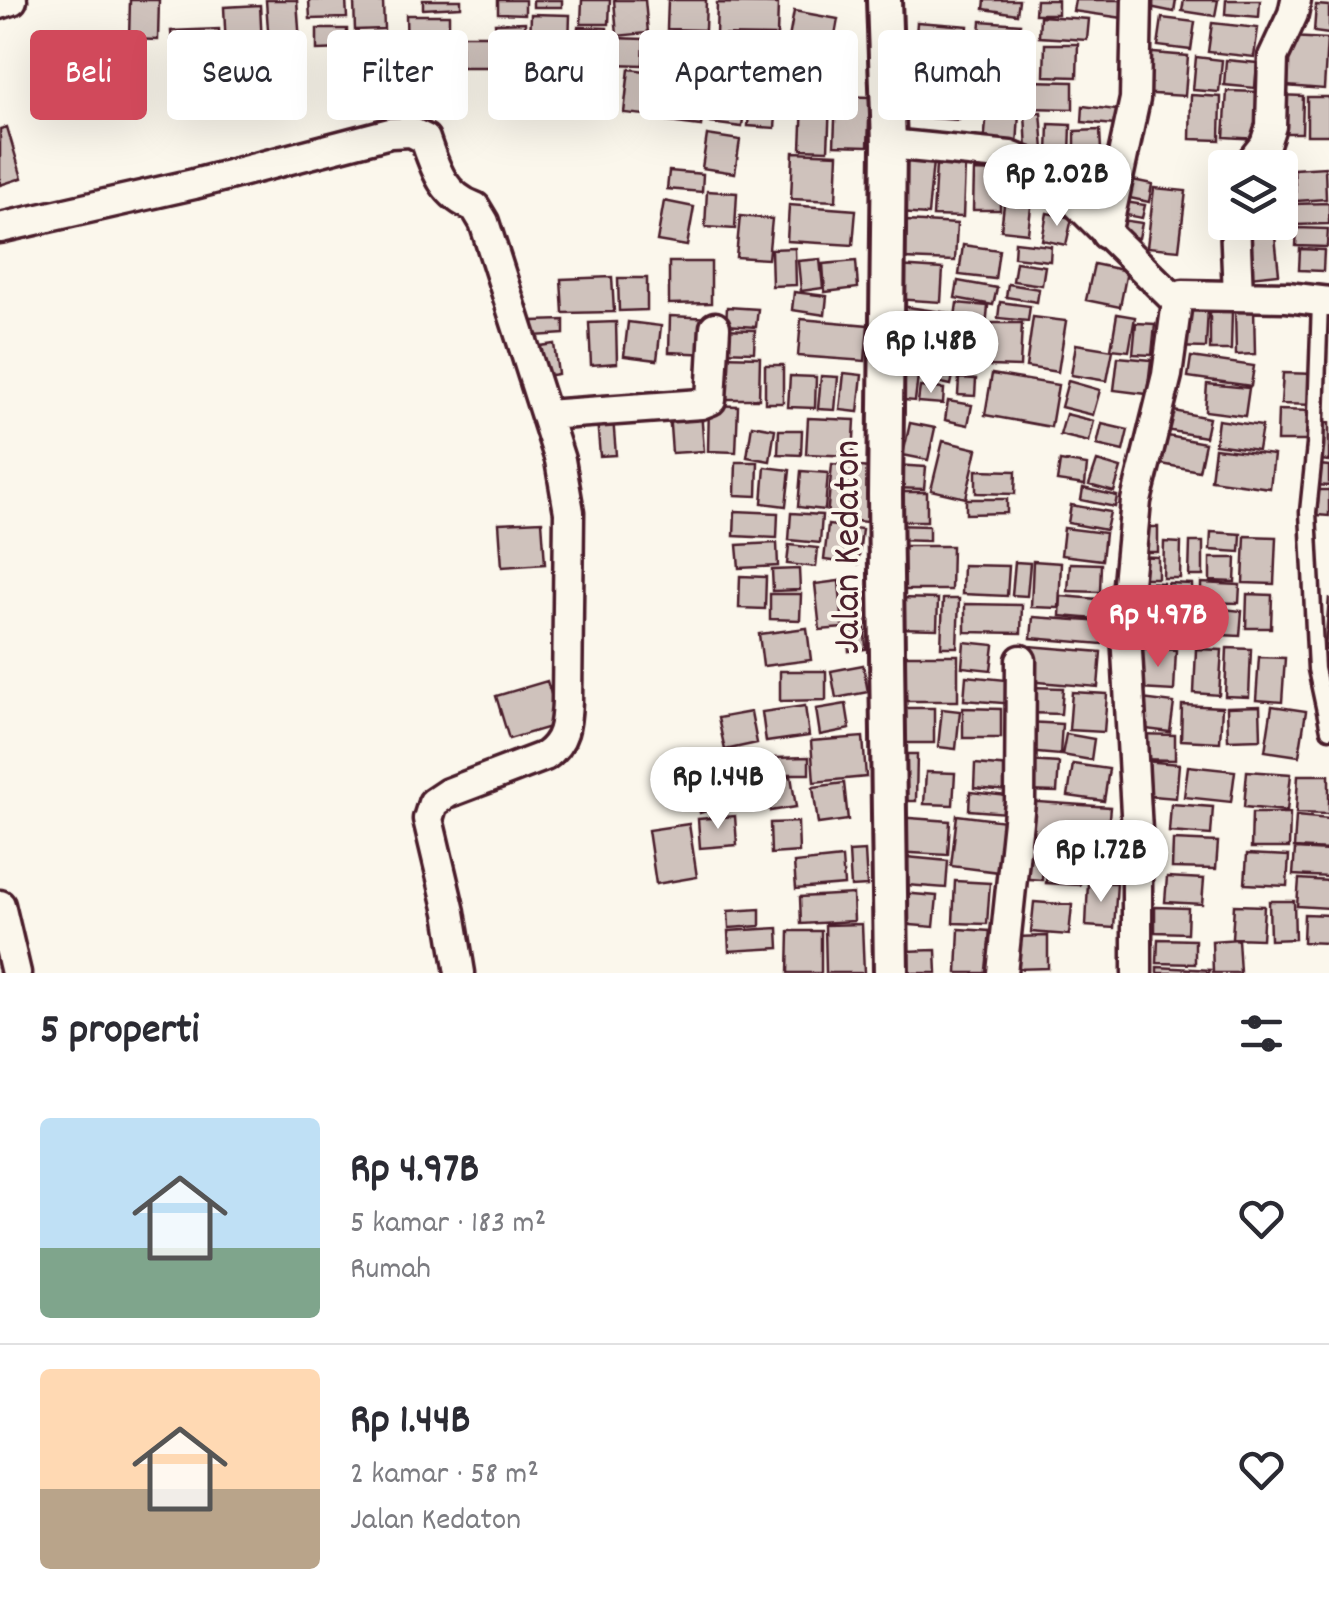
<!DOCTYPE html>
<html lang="id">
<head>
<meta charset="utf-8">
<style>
	body { margin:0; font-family:Dekko,sans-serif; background:#f2f2f3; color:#2b2b33; height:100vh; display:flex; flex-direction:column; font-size:38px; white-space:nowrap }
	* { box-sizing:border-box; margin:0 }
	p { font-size:32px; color:#7c7c81 }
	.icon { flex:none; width:55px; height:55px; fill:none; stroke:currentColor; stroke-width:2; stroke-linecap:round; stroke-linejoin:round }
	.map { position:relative; height:973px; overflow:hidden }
	.details { display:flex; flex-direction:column; background:#fff; flex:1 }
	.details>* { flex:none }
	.guide { position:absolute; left:30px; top:30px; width:1270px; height:90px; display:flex; gap:20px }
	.tools { position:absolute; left:1208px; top:150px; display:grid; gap:20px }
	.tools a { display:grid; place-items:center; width:90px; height:90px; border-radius:10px; background:#fff; box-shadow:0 10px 40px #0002; font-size:50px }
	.price { position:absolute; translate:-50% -85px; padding:0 22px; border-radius:35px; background:#fff; color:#222; font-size:32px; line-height:65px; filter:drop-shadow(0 2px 5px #0008) }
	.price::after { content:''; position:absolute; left:50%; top:60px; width:30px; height:22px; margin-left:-15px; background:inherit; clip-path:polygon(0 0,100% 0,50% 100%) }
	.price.active { background:#d1495b; color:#fff }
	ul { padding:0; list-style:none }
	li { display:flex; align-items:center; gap:30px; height:250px; padding:0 40px }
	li+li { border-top:2px solid #e1e1e2 }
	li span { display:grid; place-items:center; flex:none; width:280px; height:200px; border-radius:10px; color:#555 }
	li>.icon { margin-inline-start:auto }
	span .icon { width:120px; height:120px; fill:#fffc; stroke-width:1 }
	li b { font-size:42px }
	h2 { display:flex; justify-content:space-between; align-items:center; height:120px; padding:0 40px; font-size:42px }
	.pill { padding:0 35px; border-radius:10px; background:#fff; box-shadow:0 10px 40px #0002; font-size:35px; line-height:90px }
	.pill.active { background:#d1495b; color:#fff }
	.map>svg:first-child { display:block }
</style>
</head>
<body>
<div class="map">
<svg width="1329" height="973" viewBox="0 0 1329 973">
	<rect width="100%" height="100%" fill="#fbf7ec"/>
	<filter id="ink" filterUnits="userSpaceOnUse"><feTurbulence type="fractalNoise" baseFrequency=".01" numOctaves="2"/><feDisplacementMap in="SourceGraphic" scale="20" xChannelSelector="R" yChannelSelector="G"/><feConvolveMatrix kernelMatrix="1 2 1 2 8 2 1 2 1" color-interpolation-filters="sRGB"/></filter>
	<g filter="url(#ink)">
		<path fill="#cfc2bc" stroke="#4a1f2b" stroke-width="2.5" d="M130 0H159L158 40 129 39Z
			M266 0H297L300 43 269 45Z
			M309 0H346L347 18 310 19Z
			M423 0H461V7L423 9Z
			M498 0H525V14L498 13Z
			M533 0H562V7H533Z
			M582 0H610L609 24H581Z
			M614 0H645L648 33 617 36Z
			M668 0H706L705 30 667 29Z
			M985 0H1019L1017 14 984 9Z
			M1036 0H1058V14H1035Z
			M1075 0H1126L1123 18 1073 11Z
			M1141 0H1176L1174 12 1140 5Z
			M1184 0H1218L1215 16 1182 11Z
			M1226 0H1260L1259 17 1225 14Z
			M354 2H383L384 29 355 30Z
			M717 3 778 4 777 36 716 35Z
			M260 5 262 46 226 48 224 7Z
			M1316 5 1329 6V34L1314 32Z
			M794 11 838 19 832 52 788 44Z
			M531 14 570 15 569 44 530 43Z
			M406 15H449V52H407Z
			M1040 16 1089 19 1087 40 1039 37Z
			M1162 18 1195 22 1191 50 1158 46Z
			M981 21 1020 24 1018 49 979 46Z
			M525 22 526 48 497 50 495 23Z
			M917 22 968 26 965 66 914 63Z
			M1212 23 1258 28 1254 57 1208 52Z
			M578 27 607 28 606 56 577 55Z
			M219 29 220 59 173 62 171 31Z
			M317 29H347V49L317 50Z
			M672 32H703L702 64 671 63Z
			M461 35H491V67H461Z
			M1290 37 1327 39 1324 89 1286 86Z
			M614 38 644 39 643 65 613 64Z
			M745 43 781 44 780 82 743 81Z
			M1045 44H1078L1077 77 1044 76Z
			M1142 52 1188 56 1185 96 1138 93Z
			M422 56 457 57 456 89 420 88Z
			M973 56H1020V103H973Z
			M1196 57 1222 60 1219 92 1193 90Z
			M499 58 527 59 526 83 498 82Z
			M796 58 837 65 833 91 792 85Z
			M1226 60 1257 63 1255 88 1224 85Z
			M629 69 671 74 665 117 624 113Z
			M86 70 93 92 59 102 53 80Z
			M674 74 706 78 701 126 668 122Z
			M921 74 963 77 959 120 918 117Z
			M715 81 747 84 742 127 710 123Z
			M1027 81 1073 82V109L1027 108Z
			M751 87 778 89 775 128 748 126Z
			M1227 91 1261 92 1259 139 1224 137Z
			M1191 95 1221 97 1220 140 1190 139Z
			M1278 95 1303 96 1302 133H1277Z
			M836 96 870 97 868 146 834 145Z
			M1307 97H1329V135H1307Z
			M803 101 830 102 828 150 801 149Z
			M1083 106 1117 110 1115 125 1082 122Z
			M987 111 1019 113 1017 147 984 144Z
			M1041 112 1044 150 1027 151 1025 113Z
			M1049 124 1071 125 1070 154H1048Z
			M7 127 22 178 0 185V129Z
			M1100 130 1101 151H1075V131Z
			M707 135 740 140 735 173 702 168Z
			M793 152 838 154 836 201 791 199Z
			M1071 157 1102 158 1100 191 1070 190Z
			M904 159 933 161 928 215 899 213Z
			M936 165 965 166 963 217 933 216Z
			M1325 167 1326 199 1296 201 1294 169Z
			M669 171 703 174 702 192 667 189Z
			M974 171 1000 172V210H973Z
			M1280 174H1288L1290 214 1280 215Z
			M1007 179 1034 182 1028 233 1001 230Z
			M1128 179 1152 184 1149 202 1125 197Z
			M1154 188 1186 191 1179 250 1147 247Z
			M707 191 737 193 735 229 705 227Z
			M664 201 694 207 687 246 657 241Z
			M1118 201 1145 205 1142 218 1116 213Z
			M1329 203V224L1293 225V204Z
			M789 205 856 210 853 245 787 241Z
			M1047 213 1072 218 1066 245 1042 240Z
			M740 216 772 219 768 259 736 257Z
			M1115 219 1142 223 1139 238 1113 234Z
			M906 221 957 224 955 261 904 259Z
			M1274 227 1279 274 1240 278 1235 231Z
			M1297 228 1328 229 1327 247 1296 246Z
			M1015 242 1051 246 1050 261 1014 257Z
			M963 245 999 250 995 279 959 275Z
			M795 248 796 285 772 286 771 249Z
			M1300 249 1324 250 1323 271 1299 270Z
			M820 259 823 288 801 291 798 261Z
			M856 261 858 288 825 292 823 264Z
			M669 262H711V303L669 304Z
			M1016 262 1045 266 1042 285 1013 281Z
			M1094 264 1127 271 1120 307 1086 300Z
			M897 266 943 269 941 302 895 299Z
			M612 277 614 312 563 313 561 279Z
			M618 278H647V310L619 311Z
			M958 281 997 288 993 305 955 298Z
			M1008 284 1039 289 1037 302 1006 297Z
			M794 292 827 296 825 315 792 310Z
			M1000 302 1030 306 1028 321 998 318Z
			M957 303 988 306 986 327 954 324Z
			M1177 305 1208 307 1206 348 1175 347Z
			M901 306 949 313 942 357 894 349Z
			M727 307 758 309 756 327 726 325Z
			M1254 307 1255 354 1236 355 1235 308Z
			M1210 311H1232L1231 350H1210Z
			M1117 314 1135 317 1129 351 1111 349Z
			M670 316 713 318 710 354 669 352Z
			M1033 317 1066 321 1058 372 1026 367Z
			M801 319 868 325 865 361 798 356Z
			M564 320V334L534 336 533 321Z
			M616 322 617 363 591 365 589 323Z
			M628 322 661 326 657 360 624 356Z
			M992 323H1022L1020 367 990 366Z
			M1136 323 1155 324 1152 355 1133 354Z
			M955 328 986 332 982 359 952 356Z
			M720 329 755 330 754 352 719 351Z
			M554 344 558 374 537 377 533 347Z
			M1076 344 1113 350 1107 381 1071 375Z
			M721 356 760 357 759 399H720Z
			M897 357 920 359 915 401 892 399Z
			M1118 357 1151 360 1147 394 1114 390Z
			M1191 357 1254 366 1251 386 1188 377Z
			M927 360 955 366 951 385 923 379Z
			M765 365H783V403H765Z
			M844 373 862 375 858 412 840 410Z
			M1283 373 1317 374 1316 405 1281 404Z
			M992 374 1058 385 1051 427 985 415Z
			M790 376 816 377 815 408 788 407Z
			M821 376 838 377 835 410 818 409Z
			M959 378 976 379 975 396 958 395Z
			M1068 381 1100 390 1093 415 1061 407Z
			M1207 384 1249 388 1245 416 1205 411Z
			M920 387 944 389 943 404 918 402Z
			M948 401 972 405 968 425 945 420Z
			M709 405 738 406 736 452 708 451Z
			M701 410 704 451 672 453 669 412Z
			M1169 410 1209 418 1205 437 1166 430Z
			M1278 410 1314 411 1313 441H1277Z
			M1066 414 1094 421 1089 442 1060 435Z
			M613 418 616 455 600 456 597 419Z
			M808 418 855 420 853 456 806 454Z
			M1218 420 1262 426 1258 450 1215 444Z
			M910 423 935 428 928 460 903 455Z
			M1325 423H1329V461L1321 460Z
			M1102 424 1128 430 1123 451 1097 445Z
			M752 425 775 429 770 461 747 457Z
			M779 430H802L801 455 778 454Z
			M1157 434 1205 443 1199 471 1151 462Z
			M943 441 977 449 966 498 931 490Z
			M1215 448 1274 455 1270 488 1211 480Z
			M1060 461 1087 465 1085 485 1057 481Z
			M1097 461 1121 468 1114 492 1089 485Z
			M736 462H758L757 496 735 495Z
			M832 464 871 468 866 522 827 518Z
			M894 465 926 467 924 489 893 488Z
			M1319 465 1329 466V486L1317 485Z
			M765 467 790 470 786 506 762 503Z
			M976 470 1016 471 1015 494 976 493Z
			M801 471 828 473 825 510 798 507Z
			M1083 488 1117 496 1115 507 1081 500Z
			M1319 490H1329V516L1317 515Z
			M892 492H927V521H892Z
			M966 499H1007V513L966 514Z
			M1071 505 1110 512 1106 530 1068 523Z
			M735 511 778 513 777 538 734 536Z
			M791 513 822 515 820 543 789 540Z
			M542 521 545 564 502 567 499 523Z
			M828 525 862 529 858 564 824 560Z
			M892 525 929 526V541L891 540Z
			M1132 527H1158V552H1133Z
			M1064 528 1105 533 1102 560 1061 555Z
			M1211 532 1241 534 1240 552 1210 550Z
			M1245 536 1276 537 1274 584 1243 583Z
			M1164 542 1181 543 1180 578H1163Z
			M1190 542H1203V576H1189Z
			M777 543 778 566 739 568 737 545Z
			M789 545 818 548 816 567 787 564Z
			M893 546H952L951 590H893Z
			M1131 556 1158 557V578H1131Z
			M1210 558H1236L1235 582 1210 581Z
			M1033 561 1061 563 1059 608 1031 607Z
			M1015 562 1030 563 1027 596 1012 595Z
			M1070 563 1101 564 1100 592 1068 591Z
			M963 565 1009 566 1007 596 962 594Z
			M799 569 800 590 773 591 772 570Z
			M740 576 766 577 765 609 739 608Z
			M839 581 843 628 820 630 815 584Z
			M1137 582 1163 583 1161 613 1135 611Z
			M1168 583 1192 584V606H1167Z
			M1201 583 1240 585 1239 603 1201 602Z
			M770 594H801L800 620 770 619Z
			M1247 594 1272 595 1271 628H1246Z
			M1061 596 1110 600 1108 620 1060 616Z
			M1329 597V650H1325Z
			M897 598 938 599 937 629 897 628Z
			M943 599H959L957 647H941Z
			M965 604 1022 605 1021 633 965 632Z
			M1191 609 1217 611 1215 637 1188 634Z
			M1223 609 1242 611 1240 636 1221 635Z
			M864 616 866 649 849 651 846 617Z
			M1177 616 1178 640 1140 641V617Z
			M1033 617 1104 622 1102 644 1031 638Z
			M807 628 811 660 763 666 759 634Z
			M964 642 994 645 991 670 962 667Z
			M1029 646 1101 652 1098 687 1026 681Z
			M1142 648 1176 650 1174 691 1140 689Z
			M1227 648 1251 649 1249 697 1225 696Z
			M1196 649 1222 650 1219 695 1194 693Z
			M902 655H958V701H901Z
			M1259 657 1285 658 1282 702 1256 700Z
			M863 665 868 692 836 698 831 671Z
			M780 671H826V700L780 701Z
			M966 676 1017 681 1015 704 964 700Z
			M547 681 560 724 509 739 496 696Z
			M1030 687 1063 688 1061 714 1028 713Z
			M1072 692 1107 694 1104 732 1069 730Z
			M1142 699 1174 703 1170 732 1138 728Z
			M846 704 850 729 820 735 816 709Z
			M1182 705 1222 707 1220 742 1181 740Z
			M805 706 809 736 766 742 762 712Z
			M1260 706 1261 739 1228 740 1227 707Z
			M1272 706 1306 711 1299 756 1265 751Z
			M898 708H934V743H898Z
			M963 708 1001 709V738H963Z
			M942 709 960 711 956 749 938 747Z
			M751 712 757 743 725 750 718 718Z
			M1028 722 1062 724 1060 755 1026 752Z
			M1066 734 1094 739 1091 760 1062 755Z
			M1138 734 1175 735V760L1138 759Z
			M863 737 866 777 814 782 811 741Z
			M892 754H917L916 801H891Z
			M809 757V774H774V758Z
			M1027 761 1059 763 1057 792 1025 791Z
			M1144 761 1179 764 1176 798 1141 795Z
			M975 764 1011 767 1009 791 974 788Z
			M1073 764 1109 769 1104 801 1068 796Z
			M1188 766 1235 771 1231 802 1184 797Z
			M761 771 764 796 733 799 730 774Z
			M1247 771 1291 774 1287 811 1244 807Z
			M926 772 955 773 953 805 924 804Z
			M1298 775H1329V814L1296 813Z
			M791 776 796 807 770 811 766 779Z
			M844 783 848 820 818 824 813 787Z
			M722 784 728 805 700 813 695 791Z
			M970 792 1009 796 1007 813 969 810Z
			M1024 801 1110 807 1107 840 1022 834Z
			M1171 804 1213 807 1211 835 1169 832Z
			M1252 813H1290L1289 848H1251Z
			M957 815 1005 821 999 872 951 866Z
			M735 816 737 845 700 848 698 819Z
			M1296 816 1329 819V850L1294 848Z
			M896 817 950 821 948 855 893 852Z
			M798 822 799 852 771 854 770 823Z
			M689 824 697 877 656 884 648 830Z
			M1019 839 1044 840 1042 880 1016 878Z
			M1173 840 1218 842 1216 869 1172 868Z
			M1049 846 1083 848 1080 885 1046 883Z
			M1295 849 1329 851V877L1293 875Z
			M865 851 867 886 851 887 849 852Z
			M1247 854 1289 856 1287 886 1245 884Z
			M896 856 948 861 946 888 893 884Z
			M842 858 844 885 796 889 794 863Z
			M1167 877 1204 879 1202 904 1165 902Z
			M1299 879 1329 881V908L1297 906Z
			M955 881 990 883 987 924 953 923Z
			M1088 882 1117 883 1114 928 1086 926Z
			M901 893 937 896 934 927 899 924Z
			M853 894 854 921 801 924 800 897Z
			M1269 901H1294L1295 939 1270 940Z
			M1034 902 1072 905 1069 935 1031 932Z
			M1234 905 1264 906 1262 939 1232 938Z
			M1155 907 1188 908 1187 933 1155 932Z
			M760 909V926L729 928 728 911Z
			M1304 914 1329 915V943L1303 942Z
			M862 924 864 973H826L825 925Z
			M778 928 779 948 729 951 728 931Z
			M959 929 990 931 987 973H957Z
			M789 931H821V973H788Z
			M1048 936V968L1015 969 1014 937Z
			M1158 939 1195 940V964L1157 963Z
			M1238 939 1240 973H1213L1212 941Z
			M936 950 937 973H904V951Z
			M1157 967 1210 970 1209 973H1157Z"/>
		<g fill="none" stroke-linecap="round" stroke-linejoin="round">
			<defs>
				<path id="service" d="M1320 303 1315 445 1308 512 1316 669 1329 730"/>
				<path id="minor" d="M0 4 12 0
					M889 144 1010 156 1041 168 1177 302
					M1246 168 1265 144 1271 126 1273 57 1293 14 1296 0
					M1235 222 1238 295
					M0 228 194 184 390 133 411 132 425 139C435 168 443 196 475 207L484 222 560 460 569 512 567 701C566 724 565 742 545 756L448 793 433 803 428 819 450 912 460 973
					M1106 234 1135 99 1137 0
					M546 415 701 404 711 400 715 327
					M0 905 16 973
					M1002 973 1020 802 1021 660
					M1137 973V831L1125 615 1136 501 1167 375 1177 302 1183 295 1287 297 1329 302"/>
				<path id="tertiary" d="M884 0 889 144 885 495 891 973"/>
			</defs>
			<use href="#service" stroke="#4a1f2b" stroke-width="21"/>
			<use href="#minor" stroke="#4a1f2b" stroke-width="35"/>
			<use href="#tertiary" stroke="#4a1f2b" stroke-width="40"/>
			<use href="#service" stroke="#fbf7ec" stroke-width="14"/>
			<use href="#minor" stroke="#fbf7ec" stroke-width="28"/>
			<use href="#tertiary" stroke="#fbf7ec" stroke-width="32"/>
		</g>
	</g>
	<g text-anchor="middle" stroke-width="8" stroke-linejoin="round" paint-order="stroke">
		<g font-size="40" fill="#4a1f2b" stroke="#fbf7ec">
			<text transform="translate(844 547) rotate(-90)" y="14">Jalan Kedaton</text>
		</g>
	</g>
</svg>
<div class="tools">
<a><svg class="icon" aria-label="layers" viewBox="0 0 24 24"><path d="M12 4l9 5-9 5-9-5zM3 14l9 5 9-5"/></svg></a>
</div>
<b class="price" style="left:1057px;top:229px">Rp 2.02B</b>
<b class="price" style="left:931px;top:396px">Rp 1.48B</b>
<b class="price active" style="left:1158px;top:670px">Rp 4.97B</b>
<b class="price" style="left:718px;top:832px">Rp 1.44B</b>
<b class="price" style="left:1101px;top:905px">Rp 1.72B</b>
<div class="guide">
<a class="pill active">Beli</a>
<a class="pill">Sewa</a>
<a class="pill">Filter</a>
<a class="pill">Baru</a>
<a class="pill">Apartemen</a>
<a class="pill">Rumah</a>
</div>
</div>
<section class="details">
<h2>5 properti<svg class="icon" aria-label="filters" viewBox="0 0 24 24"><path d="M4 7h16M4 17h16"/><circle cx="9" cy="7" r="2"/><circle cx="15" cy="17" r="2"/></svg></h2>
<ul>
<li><span style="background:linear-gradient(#bfe0f5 65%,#7fa58c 0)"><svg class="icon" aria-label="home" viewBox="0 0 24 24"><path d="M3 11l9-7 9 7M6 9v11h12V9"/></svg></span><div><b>Rp 4.97B</b><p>5 kamar · 183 m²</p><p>Rumah</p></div><svg class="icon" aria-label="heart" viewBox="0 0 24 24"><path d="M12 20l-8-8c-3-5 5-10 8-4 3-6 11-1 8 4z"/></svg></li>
<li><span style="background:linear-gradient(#ffd9b3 60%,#b9a48a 0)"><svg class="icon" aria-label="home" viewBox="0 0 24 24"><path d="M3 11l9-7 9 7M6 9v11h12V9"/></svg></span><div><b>Rp 1.44B</b><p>2 kamar · 58 m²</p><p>Jalan Kedaton</p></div><svg class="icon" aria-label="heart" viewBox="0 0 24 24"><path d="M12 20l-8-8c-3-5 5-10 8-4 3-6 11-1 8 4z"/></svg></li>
</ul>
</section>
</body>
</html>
